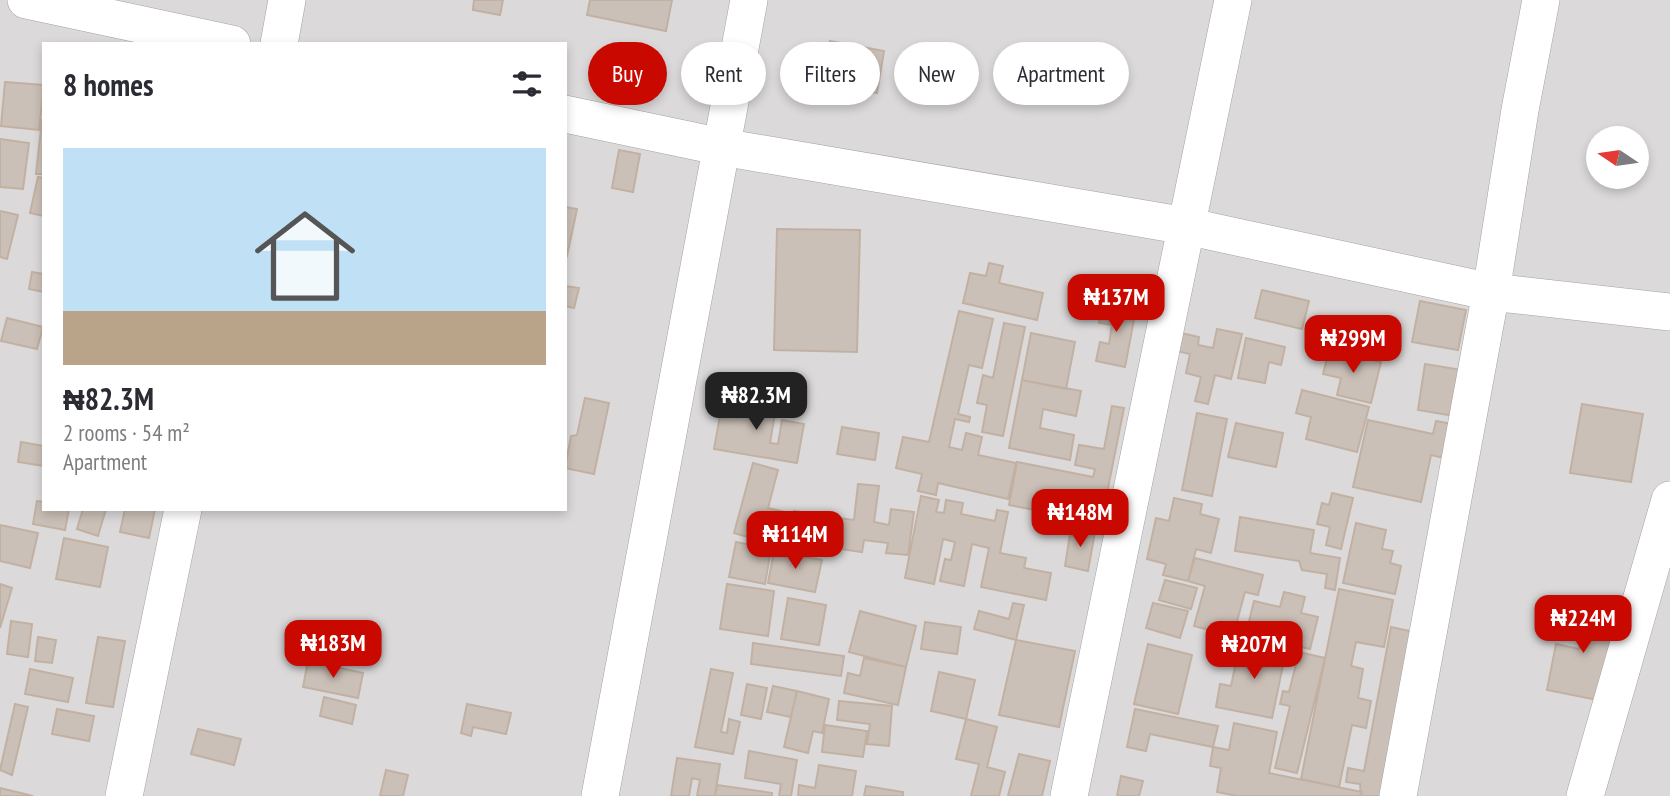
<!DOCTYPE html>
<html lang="en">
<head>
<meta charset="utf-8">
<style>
	body { margin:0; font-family:"PT Sans Narrow",sans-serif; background:#f2f2f3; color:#2b2b33; height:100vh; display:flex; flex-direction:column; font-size:26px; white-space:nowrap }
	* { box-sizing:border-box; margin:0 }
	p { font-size:23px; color:#7c7c81 }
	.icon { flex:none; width:38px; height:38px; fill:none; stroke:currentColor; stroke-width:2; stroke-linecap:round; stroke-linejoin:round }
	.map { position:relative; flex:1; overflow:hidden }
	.sheet { position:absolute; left:42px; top:42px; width:525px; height:469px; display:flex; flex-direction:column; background:#fff; border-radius:0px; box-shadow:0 4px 10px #0003 }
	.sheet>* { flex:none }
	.hud { position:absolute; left:588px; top:42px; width:665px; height:63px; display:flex; gap:14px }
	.needle { width:46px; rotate:283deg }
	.tools { position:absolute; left:1586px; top:126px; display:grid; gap:14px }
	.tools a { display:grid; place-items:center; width:63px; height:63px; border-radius:50%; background:#fff; box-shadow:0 4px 10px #0003; font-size:35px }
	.price { position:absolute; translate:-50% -60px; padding:0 16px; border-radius:14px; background:#c90800; color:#fff; font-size:23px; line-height:46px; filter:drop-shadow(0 2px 4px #0008) }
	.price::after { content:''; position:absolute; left:50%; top:42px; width:21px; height:16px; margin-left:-10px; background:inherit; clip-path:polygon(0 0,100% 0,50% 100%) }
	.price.current { background:#222; color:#fff }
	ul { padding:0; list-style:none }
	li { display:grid; align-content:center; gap:14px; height:371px; padding:0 21px }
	li span { display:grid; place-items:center; height:217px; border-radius:0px; color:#555 }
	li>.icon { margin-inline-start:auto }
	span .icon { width:126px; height:126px; fill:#fffc; stroke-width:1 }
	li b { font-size:30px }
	h2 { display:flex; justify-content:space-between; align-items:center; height:84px; padding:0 21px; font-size:30px }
	.pill { padding:0 24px; border-radius:32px; background:#fff; box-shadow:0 4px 10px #0003; font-size:24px; line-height:63px }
	.pill.current { background:#c90800; color:#fff }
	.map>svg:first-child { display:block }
</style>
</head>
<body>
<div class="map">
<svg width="1670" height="796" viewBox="0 0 1670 796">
	<rect width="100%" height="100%" fill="#efebe1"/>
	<path fill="#dbd9d9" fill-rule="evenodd" d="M0 0H1670V796H0ZM44 44H565V509H44ZM1598 138H1636V177H1598Z"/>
	<path fill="#cbc0b7" stroke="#c2b1a2" stroke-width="2" d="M474 0H503L500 15 473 10Z
		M590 0H672L666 31 587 15Z
		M830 41 884 51 877 93 822 83Z
		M5 82 44 85 39 130 1 126Z
		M42 120 44 121V174H36Z
		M0 139 29 143 23 189 0 187Z
		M619 150 640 154 633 192 612 188Z
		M38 177 44 178V216L30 213Z
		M565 207 577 209 567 256 565 255Z
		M0 211 18 215 7 259 0 257Z
		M777 229 860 230 857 352 774 350Z
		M989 263 1003 266 999 283 1043 293 1037 320 963 303 970 273 986 276Z
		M32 272 44 274V292L29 289Z
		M565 286 579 288 574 308 565 306Z
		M1262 290 1309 301 1302 329 1255 318Z
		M1420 301 1466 310 1458 350 1412 342Z
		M1103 302 1136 309 1125 367 1096 361 1100 342 1109 344 1112 325 1099 323Z
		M959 311 993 319 982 368 969 365 958 414 970 417 969 422 955 419 949 447 962 450 966 433 982 437 978 455 1016 463 1008 499 938 483 936 495 918 491 922 474 896 468 903 437 929 442Z
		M7 318 43 327 37 349 1 341Z
		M1004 323 1025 327 1003 436 982 432 987 405 977 403 983 375 993 378Z
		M1217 329 1242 334 1231 379 1215 375 1208 404 1195 401 1201 377 1186 373 1190 354 1177 351 1181 333 1199 337 1198 345 1213 348Z
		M1031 333 1075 342 1066 389 1022 380Z
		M1246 338 1285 347 1281 365 1269 362 1265 383 1238 378Z
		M1329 350 1381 362 1371 403 1337 395 1341 378 1323 374Z
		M1425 364 1462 370 1455 416 1418 410Z
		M1022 380 1081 391 1076 416 1043 409 1040 428 1074 435 1070 460 1009 448Z
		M1302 390 1369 407 1357 452 1306 439 1311 417 1296 413Z
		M585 398 609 403 594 474 565 468 571 436 577 435Z
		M723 399 776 408 770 443 778 444 782 420 804 424 797 463 714 449Z
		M1582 404 1643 414 1631 482 1570 473Z
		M1112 406 1124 408 1101 523 1009 505 1017 462 1093 477 1095 469 1075 465 1079 445 1104 449Z
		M1197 413 1227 419 1212 496 1182 490Z
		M1368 420 1433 434 1436 421 1452 424 1444 458 1431 455 1421 502 1353 487Z
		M1236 423 1283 433 1276 467 1228 457Z
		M842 427 879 433 875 460 837 454Z
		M21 442 44 446V466L18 462Z
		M753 463 778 470 768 508 785 512 779 533 768 530 765 542 734 533Z
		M858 484 879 486 874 522 889 525 891 509 914 512 908 555 886 553 888 543 864 540 862 552 820 546 823 516 854 520Z
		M1332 493 1353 498 1341 549 1326 545 1330 527 1317 524 1322 503 1329 505Z
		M921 496 939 500 936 512 944 513 946 500 963 503 961 514 995 521 997 510 1008 512 1000 553 1026 558 1024 568 1051 573 1046 600 981 587 989 548 972 544 964 586 940 581 945 559 951 560 955 542 943 539 934 584 905 578Z
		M1174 498 1202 504 1200 514 1219 519 1211 553 1196 549 1188 581 1163 575 1166 564 1147 559 1156 518 1169 521Z
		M37 501 44 502V509H69L65 530 33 524Z
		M83 509H106L98 536 77 529Z
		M125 509H155L149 538 120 532Z
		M794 511 820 515 817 540 791 536Z
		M1240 517 1314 530 1310 553 1340 558 1335 590 1325 588 1327 574 1302 570 1299 561 1235 551Z
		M1356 523 1386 530 1382 549 1393 551 1390 563 1401 566 1395 594 1343 583Z
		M0 525 38 533 30 568 0 561Z
		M1071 528 1095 532 1088 571 1065 566Z
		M64 538 108 547 100 587 56 579Z
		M736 542 771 549 765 584 729 577Z
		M774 551 822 560 815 592 768 583Z
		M1195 558 1263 575 1258 595 1245 592 1233 636 1194 626 1205 586 1188 581Z
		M1165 580 1197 588 1191 609 1159 600Z
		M0 584 12 588 0 628Z
		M727 584 774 591 768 636 720 629Z
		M1339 589 1393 600 1384 647 1356 642 1351 666 1363 669 1358 698 1371 701 1366 728 1352 725 1339 787 1301 779Z
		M1284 592 1305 597 1301 613 1318 617 1310 649 1246 634 1254 601 1280 607Z
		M788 598 826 605 819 645 781 639Z
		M1013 603 1024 605 1016 640 974 629 979 611 1009 619Z
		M1153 603 1188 611 1180 638 1146 628Z
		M1571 606 1616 615 1598 700 1547 690 1556 644 1579 649 1583 630 1567 627Z
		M860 611 916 626 906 667 849 652Z
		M11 621 32 624 28 657 7 654Z
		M925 622 961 627 957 654 921 649Z
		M1391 627 1419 633 1388 796H1361L1360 784 1346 782 1348 768 1364 771Z
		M38 637 56 640 52 663 35 661Z
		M98 637 125 641 113 707 86 703Z
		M1016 640 1075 651 1059 727 999 715Z
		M1240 642 1286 651 1272 718 1216 707 1220 684 1231 686Z
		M753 643 844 656 841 676 751 664Z
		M1148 644 1192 655 1178 714 1134 704Z
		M1299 652 1325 658 1297 773 1275 768 1290 706 1280 704 1283 691 1289 692Z
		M864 658 906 667 898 705 844 693 848 673 860 676Z
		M308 661 363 673 358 698 303 687Z
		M30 669 73 678 68 702 25 694Z
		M711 669 733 673 721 732 727 733 729 719 740 722 733 754 695 747Z
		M939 672 975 680 966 719 931 711Z
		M747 684 767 688 761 719 741 715Z
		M773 686 797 691 791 717 767 712Z
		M797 691 829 699 822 733 813 731 808 753 784 747Z
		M324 697 356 705 352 724 320 716Z
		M839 701 892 706 889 746 867 744 870 724 837 720Z
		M15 704 28 707 12 775 0 770Z
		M467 704 511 713 506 734 473 727 471 736 461 733Z
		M57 709 94 716 89 741 52 734Z
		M1135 709 1218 726 1213 747 1150 734 1146 751 1127 747Z
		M966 719 997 727 987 767 1005 772 999 796H971L979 764 956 759Z
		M1234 723 1277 732 1269 773 1362 792 1361 796H1237L1217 792 1221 768 1210 766 1213 747 1229 750Z
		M825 725 867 731 863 757 822 752Z
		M198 729 241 739 234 765 191 754Z
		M749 751 797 760 791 796H779L781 784 745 778Z
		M1019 754 1050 761 1042 796H1008Z
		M677 758 720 764 715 796H697L700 780 692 778 689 796H671Z
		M819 765 856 771 852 796H798L799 785 815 788Z
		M386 770 408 775 403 796H380Z
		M1121 776 1143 781 1139 796H1117Z
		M717 785 772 793V796H715Z
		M866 786 903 792V796H864Z
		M0 788 33 796H0Z"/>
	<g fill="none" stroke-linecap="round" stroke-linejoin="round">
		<defs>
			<path id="minor" d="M26 0 232 44
				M279 44 287 0
				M565 114 722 147 1186 226 1491 292 1670 312
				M124 796 183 509
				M600 796 749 0
				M1069 796 1233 0
				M1398 796 1491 292 1520 110 1541 0
				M1585 796 1670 500"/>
		</defs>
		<use href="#minor" stroke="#a3a3a3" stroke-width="38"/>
		<use href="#minor" stroke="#fff" stroke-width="37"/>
	</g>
</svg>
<div class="tools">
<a><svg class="needle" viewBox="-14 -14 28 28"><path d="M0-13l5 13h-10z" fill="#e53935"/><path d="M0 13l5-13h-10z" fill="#7c7c81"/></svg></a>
</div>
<b class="price" style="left:1116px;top:334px">₦137M</b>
<b class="price" style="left:1353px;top:375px">₦299M</b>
<b class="price current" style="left:756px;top:432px">₦82.3M</b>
<b class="price" style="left:1080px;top:549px">₦148M</b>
<b class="price" style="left:795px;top:571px">₦114M</b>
<b class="price" style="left:1583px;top:655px">₦224M</b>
<b class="price" style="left:333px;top:680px">₦183M</b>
<b class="price" style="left:1254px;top:681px">₦207M</b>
<div class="hud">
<a class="pill current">Buy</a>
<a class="pill">Rent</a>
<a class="pill">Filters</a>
<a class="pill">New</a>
<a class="pill">Apartment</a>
</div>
<section class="sheet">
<h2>8 homes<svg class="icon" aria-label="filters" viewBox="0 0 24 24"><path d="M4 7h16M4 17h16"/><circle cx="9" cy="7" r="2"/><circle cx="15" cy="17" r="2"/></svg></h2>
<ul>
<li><span style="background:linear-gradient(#bfe0f5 75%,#b9a48a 0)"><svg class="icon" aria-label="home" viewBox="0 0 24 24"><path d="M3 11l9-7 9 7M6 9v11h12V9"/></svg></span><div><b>₦82.3M</b><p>2 rooms · 54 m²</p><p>Apartment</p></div></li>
</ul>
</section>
</div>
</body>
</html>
